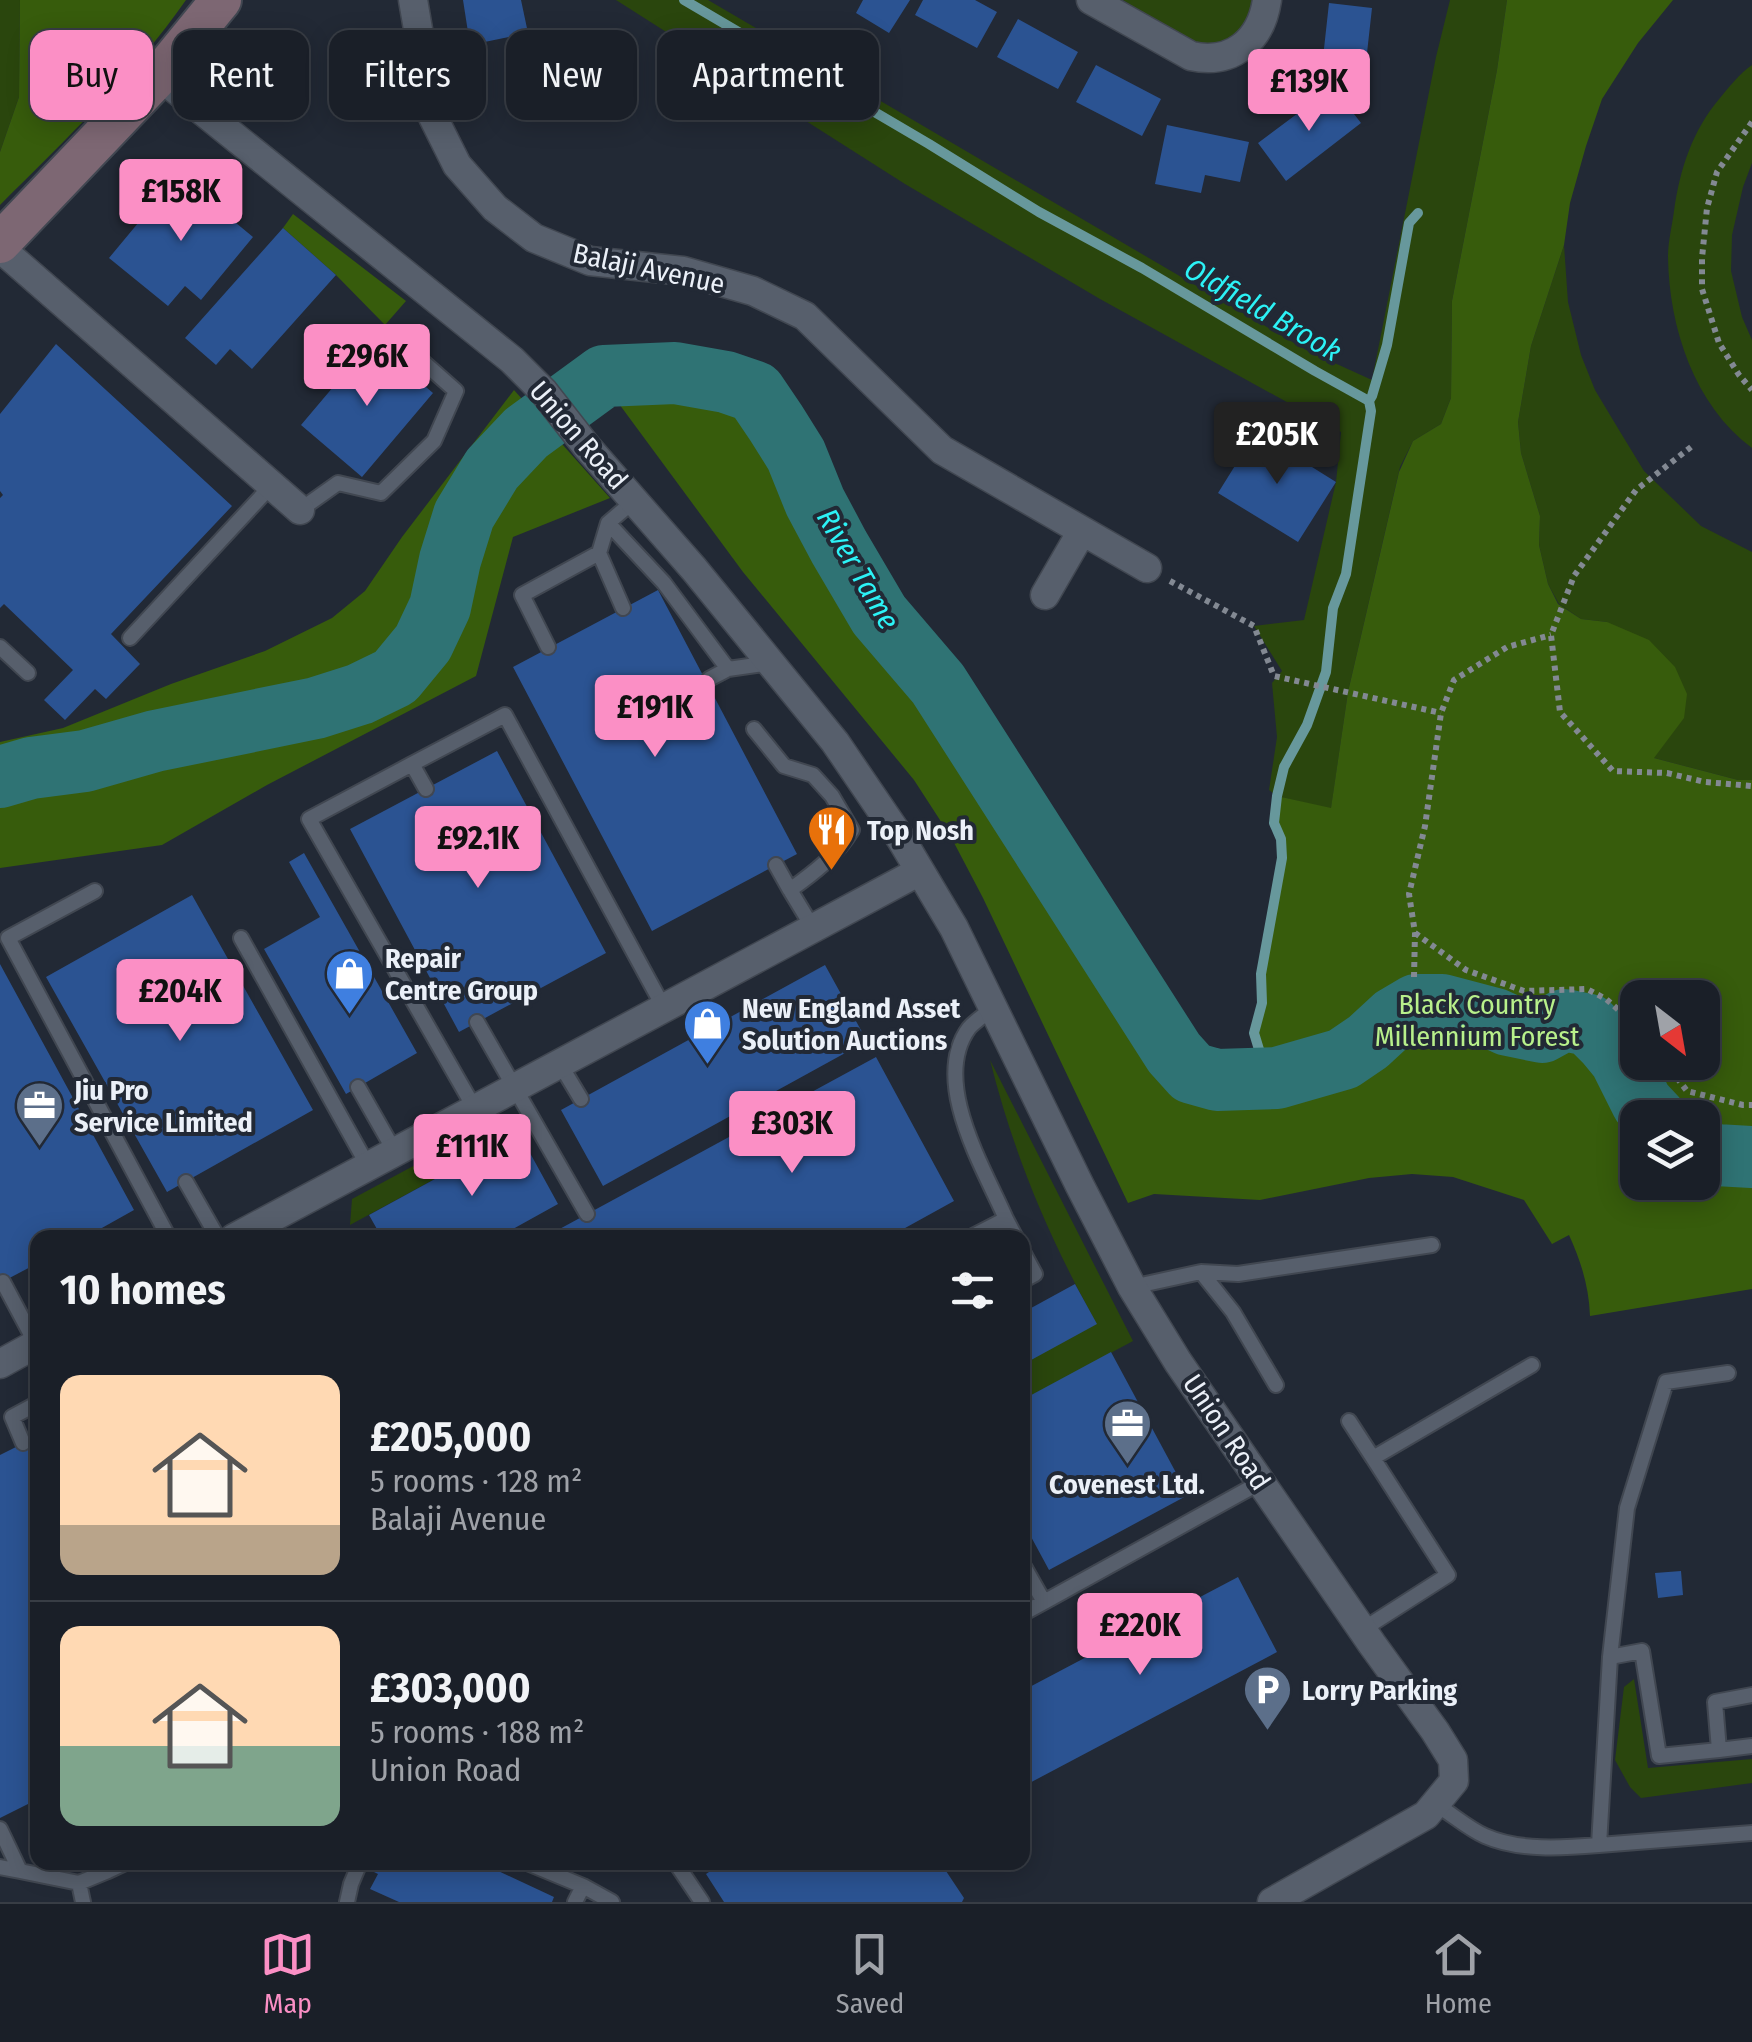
<!DOCTYPE html>
<html lang="en">
<head>
<meta charset="utf-8">
<style>
	body { margin:0; font-family:"Fira Sans Condensed",sans-serif; background:#232730; color:#f1f3f6; height:100vh; display:flex; flex-direction:column; font-size:38px; white-space:nowrap }
	* { box-sizing:border-box; margin:0 }
	p { font-size:32px; color:#9fa2a8 }
	.icon { flex:none; width:55px; height:55px; fill:none; stroke:currentColor; stroke-width:2; stroke-linecap:round; stroke-linejoin:round }
	.map { position:relative; flex:1; overflow:hidden }
	.details { position:absolute; left:30px; top:1230px; width:1000px; height:640px; display:flex; flex-direction:column; background:#1a1f28; border-radius:20px; box-shadow:0 5px 25px #0003,0 0 0 2px #383d45 }
	.details>* { flex:none }
	.hud { position:absolute; left:30px; top:30px; width:1000px; height:90px; display:flex; gap:20px }
	.needle { width:65px; rotate:149deg }
	.buttons { position:absolute; left:1620px; top:980px; display:grid; gap:20px }
	.buttons a { display:grid; place-items:center; width:100px; height:100px; border-radius:20px; background:#1a1f28; box-shadow:0 5px 25px #0003,0 0 0 2px #383d45; font-size:50px }
	.price { position:absolute; translate:-50% -85px; padding:0 22px; border-radius:10px; background:#fb8fc5; color:#111; font-size:32px; line-height:65px; filter:drop-shadow(0 2px 5px #0008) }
	.price::after { content:''; position:absolute; left:50%; top:60px; width:30px; height:22px; margin-left:-15px; background:inherit; clip-path:polygon(0 0,100% 0,50% 100%) }
	.price.on { background:#222; color:#fff }
	ul { padding:0; list-style:none }
	li { display:flex; align-items:center; gap:30px; height:250px; padding:0 30px }
	li+li { border-top:2px solid #383d45 }
	li span { display:grid; place-items:center; flex:none; width:280px; height:200px; border-radius:20px; color:#555 }
	li>.icon { margin-inline-start:auto }
	span .icon { width:120px; height:120px; fill:#fffc; stroke-width:1 }
	li b { font-size:42px }
	h2 { display:flex; justify-content:space-between; align-items:center; height:120px; padding:0 30px; font-size:42px }
	.chip { padding:0 35px; border-radius:20px; background:#1a1f28; box-shadow:0 5px 25px #0003,0 0 0 2px #383d45; font-size:35px; line-height:90px }
	.chip.on { background:#fb8fc5; color:#111 }
	.tab-bar { display:flex; justify-content:space-around; align-items:center; height:140px; border-top:2px solid #383d45; background:#1a1f28; font-size:28px; color:#9fa2a8 }
	.tab-bar a { display:grid; justify-items:center; gap:5px }
	.tab-bar .on { color:#fb8fc5 }
	.map>svg:first-child { display:block }
</style>
</head>
<body>
<div class="map">
<svg width="1752" height="1902" viewBox="0 0 1752 1902">
	<rect width="100%" height="100%" fill="#222935"/>
	<path fill="#2a460d" d="M0 0H20L19 97 0 152Z
		M616 0H708L1306 350 1372 380 1436 57 1450 0H1507L1497 70 1452 301 1451 398 1441 424 1413 441 1400 467 1348 692 1331 809 1277 796 1269 790 1277 737 1272 683 1282 671 1254 626 1304 620 1336 482 1341 432 1100 299 905 184Z
		M1123 0H1259L1258 7C1251 16 1244 30 1234 38 1204 64 1150 17 1123 0Z
		M1752 65V163L1743 187 1732 235 1731 271 1742 317 1752 340V448C1694 405 1669 327 1668 257 1668 242 1672 226 1674 211 1680 169 1692 131 1720 98 1730 86 1739 74 1752 65Z
		M1564 245 1568 302 1581 355 1595 390 1619 430 1644 471 1701 526 1752 552V780H1738L1654 758 1607 622 1581 619 1559 604 1548 584 1539 545 1540 516 1521 453 1518 422 1531 346Z
		M990 1060 1133 1341 1023 1400V1360L1094 1319C1047 1233 1014 1155 990 1060Z
		M495 1122 519 1133 350 1225 352 1199Z
		M1634 1679 1648 1768 1752 1759V1783L1641 1798 1630 1787 1615 1760 1624 1687Z"/>
	<path fill="#375c0c" fill-rule="evenodd" d="M20 0H186C133 76 65 140 0 205V152L19 97Z
		M1507 0H1673L1638 43 1602 99 1586 146 1570 203 1564 245 1531 346 1518 422 1521 453 1540 516 1539 545 1548 584 1558 604 1581 619 1607 622 1649 640 1675 667 1687 694 1684 718 1654 758 1738 780H1752V1289L1590 1316C1589 1287 1581 1261 1569 1235L1552 1244 1524 1200 1453 1177 1412 1174 1369 1178 1260 1200 1154 1194 1128 1203 983 898 951 837 914 780 743 572 597 374 675 373 726 382 755 392 796 455 815 502 858 582 879 615 938 684 1174 1053 1192 1073 1217 1080 1276 1078 1261 1056 1254 1033 1262 1004 1261 974 1282 858 1281 839 1274 823 1277 796 1331 808 1348 692 1399 472 1413 441 1441 424 1451 398 1452 301 1497 70ZM1638 998H1702V1062H1638ZM1638 1118H1702V1182H1638Z
		M293 214 406 301 385 325 336 275 283 228Z
		M514 390 610 498 513 537 476 676 267 785 162 845 0 868V742L63 728 171 684 265 651 332 618 365 591 402 537Z"/>
	<g fill="none" stroke-linecap="round" stroke-linejoin="round">
		<path stroke="#67989c" stroke-width="10" d="M684 0 929 144 1039 212 1142 268 1315 371 1369 401 1371 411 1346 574 1333 608 1326 672 1307 725 1284 767 1277 796 1274 823 1281 839 1282 858 1261 974 1262 1003 1254 1033 1261 1056 1277 1078
			M1369 401 1372 396 1387 345 1409 223 1418 213"/>
		<path stroke="#2f7374" stroke-width="62" d="M0 777 31 768 85 761 155 741 316 708 360 694 395 677 423 643 440 607 450 560 464 515 492 469 526 433 604 376 675 373 726 382 755 392 776 423 796 455 815 502 839 547 879 615 938 684 1174 1053 1192 1073 1217 1080 1277 1078 1343 1059 1368 1042 1394 1018 1416 1005H1442L1495 1019 1508 1025 1542 1032 1564 1020 1589 1025 1606 1042 1620 1059 1642 1103 1656 1118
			M1702 1150 1716 1155 1752 1157"/>
	</g>
	<path fill="#2b5392" d="M463 0H521L528 33 470 45Z
		M863 0H910L889 33 856 13Z
		M923 0H975L997 12 977 48 915 15Z
		M1329 3 1372 8 1364 80 1321 76Z
		M1018 19 1078 52 1058 89 997 57Z
		M1096 65 1161 99 1142 136 1076 102Z
		M1333 87 1361 123 1286 181 1258 143Z
		M1167 125 1249 142 1240 182 1205 175 1201 193 1155 184Z
		M178 175 253 237 201 300 185 286 168 306 109 258Z
		M283 228 336 275 252 369 230 349 216 365 185 338Z
		M372 341 433 393 362 477 301 425Z
		M56 344 232 506 111 634 140 664 106 699 95 689 65 720 44 700 73 670 4 604 0 608V498L3 495 0 491V414Z
		M1256 432 1336 482 1298 542 1218 493Z
		M658 590 797 854 652 931 513 667Z
		M497 751 606 953 459 1032 350 829Z
		M304 853 417 1053 346 1094 264 949 320 917 289 862Z
		M192 895 313 1110 167 1192 46 977Z
		M0 964 134 1210 84 1238H38V1263L0 1283Z
		M825 965 867 1041 603 1186 561 1110Z
		M876 1057 954 1201 887 1238H543Z
		M519 1133 558 1204 497 1238H382L369 1215Z
		M1075 1284 1097 1324 1022 1365V1313Z
		M1111 1352 1188 1495 1049 1570 1022 1520V1400Z
		M38 1436V1799L0 1818V1455Z
		M1681 1571 1683 1595 1658 1598 1655 1573Z
		M1238 1577 1277 1652 1022 1787V1691Z
		M354 1862H479L554 1897 552 1902H399L370 1889 378 1874Z
		M724 1862H940L964 1898 962 1902H724L706 1874Z"/>
	<g fill="none" stroke-linecap="round" stroke-linejoin="round">
		<defs>
			<path id="lane" d="M300 510 338 483 381 493 434 441 456 391 403 344
				M608 523 635 500
				M599 553 623 608
				M130 638 271 486
				M0 647 28 673
				M548 647 522 595 599 553 608 523 664 583 728 669 770 663
				M709 679 728 669
				M754 729 784 766 813 775 832 796 852 830C836 856 815 872 790 890L813 928
				M412 764 505 715 664 1008
				M426 789 412 764 309 819 475 1109
				M776 865 790 890
				M95 891 8 938 169 1238
				M241 938 368 1166
				M477 1022 587 1214
				M560 1064 581 1099
				M358 1087 395 1152
				M186 1182 218 1238
				M1006 1219 1016 1238
				M969 1238 1006 1219C984 1168 930 1081 969 1028 975 1021 986 1014 993 1008
				M1022 1250 1035 1274 1022 1281
				M3 1282 36 1344
				M1132 1287 1201 1272
				M1728 1373 1666 1382 1627 1508 1610 1657 1599 1845 1752 1833
				M1276 1385 1233 1312 1201 1272 1238 1274 1432 1245
				M1349 1421 1373 1458 1532 1365
				M23 1443 12 1417 38 1403
				M1022 1563 1044 1602 1022 1614
				M1044 1602 1261 1482
				M1362 1630 1448 1575 1373 1458
				M1610 1657 1642 1651 1659 1756 1719 1750 1715 1702 1752 1695
				M1719 1750 1752 1746
				M1437 1805C1453 1815 1469 1829 1485 1836 1519 1851 1563 1848 1599 1845
				M0 1829 20 1871 0 1867
				M525 1862 583 1886 612 1902
				M675 1862 702 1902
				M20 1871 79 1883 108 1871 104 1862
				M108 1871 127 1862
				M79 1883 83 1902
				M347 1902 351 1884 359 1865
				M575 1902 583 1886"/>
			<path id="street" d="M413 0 433 117 457 165 495 208 534 238 590 261 683 271 753 291 805 316 942 450 1147 568
				M1091 0 1191 56C1232 65 1261 41 1267 0
				M159 76 512 360 544 392 587 447 694 569 835 742 901 839 954 928 1080 1186 1132 1287 1178 1362 1372 1644 1435 1731 1453 1760 1454 1781 1426 1815 1272 1902
				M0 248 300 510
				M1045 595 1082 531
				M234 1238 920 871
				M0 1364 38 1343"/>
			<path id="secondary" d="M0 243 159 76 221 0"/>
		</defs>
		<use href="#lane" stroke="#414751" stroke-width="18"/>
		<use href="#street" stroke="#414751" stroke-width="31"/>
		<use href="#secondary" stroke="#414751" stroke-width="44"/>
		<path stroke="#838993" stroke-width="6" stroke-dasharray="5 5" stroke-linecap="butt" d="M1752 122 1717 172 1707 208 1702 258V289L1719 343 1739 375 1752 390
			M1691 447 1636 490 1574 576 1551 635 1560 712 1613 771 1667 773 1705 782 1752 786
			M1170 581 1254 626 1274 676 1441 713
			M1415 933 1466 970 1524 991 1587 989 1606 999 1638 1027
			M1414 977 1415 933 1409 894 1425 826 1441 713 1454 680 1507 647 1551 635
			M1665 1062 1687 1091 1743 1105H1752"/>
		<use href="#lane" stroke="#575f6c" stroke-width="14"/>
		<use href="#street" stroke="#575f6c" stroke-width="28"/>
		<use href="#secondary" stroke="#7d6773" stroke-width="40"/>
	</g>
	<defs>
		<symbol id="restaurant-pin" viewBox="-11 -11 22 30"><path d="M0 17L-7.5 6A9.5 9.5 0 1 1 7.5 6Z" fill="#e8710a" stroke="#222935"/><path d="M-5-6h1v4h1v-4h1v4h1v-4h1v5L-1.5 .5V6h-2V.5L-5-1ZM5-6V6H3V1.5H1.5Q1.5-4 5-6Z" fill="#fff"/></symbol>
		<symbol id="shop-pin" viewBox="-11 -11 22 30"><path d="M0 17L-7.5 6A9.5 9.5 0 1 1 7.5 6Z" fill="#3f7fe0" stroke="#222935"/><path d="M-5-2.5h2.3a2.7 3.5 0 0 1 5.4 0H5L5.5 6h-11ZM-1.5-2.5h3a1.5 2.3 0 0 0-3 0Z" fill="#fff"/></symbol>
		<symbol id="office-pin" viewBox="-11 -11 22 30"><path d="M0 17L-7.5 6A9.5 9.5 0 1 1 7.5 6Z" fill="#5c6f8a" stroke="#222935"/><path d="M-6-3h4V-5.5h4V-3h4V5H-6ZM-1-4.5V-3h2v-1.5ZM-6 0V1H6V0Z" fill="#fff"/></symbol>
		<symbol id="parking-pin" viewBox="-11 -11 22 30"><path d="M0 17L-7.5 6A9.5 9.5 0 1 1 7.5 6Z" fill="#5c6f8a" stroke="#222935"/><path d="M-3.5-5.5H1a3.5 3.5 0 0 1 0 7H-1V5.5H-3.5ZM-1-3.4V-.6H.8a1.4 1.4 0 0 0 0-2.8Z" fill="#fff"/></symbol>
	</defs>
	<g fill-rule="evenodd">
		<use href="#restaurant-pin" x="804" y="802" width="55" height="75"/>
		<use href="#shop-pin" x="322" y="946" width="55" height="75"/>
		<use href="#shop-pin" x="680" y="996" width="55" height="75"/>
		<use href="#office-pin" x="12" y="1078" width="55" height="75"/>
		<use href="#office-pin" x="1100" y="1396" width="55" height="75"/>
		<use href="#parking-pin" x="1240" y="1662" width="55" height="75"/>
	</g>
	<g text-anchor="middle" stroke-width="8" stroke-linejoin="round" paint-order="stroke">
		<g font-size="28" fill="#ebf0f8" stroke="#222935">
			<text transform="translate(649 268) rotate(12)" y="10">Balaji Avenue</text>
			<text transform="translate(579 435) rotate(49)" y="10">Union Road</text>
			<text transform="translate(1227 1432) rotate(56)" y="10">Union Road</text>
		</g>
		<g font-size="28" font-weight="bold" fill="#ebf0f8" stroke="#222935" text-anchor="start">
			<text x="867" y="840">Top Nosh</text>
			<text x="385" y="968">Repair<tspan x="385" dy="32">Centre Group</tspan></text>
			<text x="742" y="1018">New England Asset<tspan x="742" dy="32">Solution Auctions</tspan></text>
			<text x="74" y="1100">Jiu Pro<tspan x="74" dy="32">Service Limited</tspan></text>
			<text x="1127" y="1494" text-anchor="middle">Covenest Ltd.</text>
			<text x="1302" y="1700">Lorry Parking</text>
		</g>
		<g font-size="28" fill="#b8f08b" stroke="#222935">
			<text x="1477" y="1014">Black Country<tspan x="1477" dy="32">Millennium Forest</tspan></text>
		</g>
		<g font-size="30" font-style="italic" fill="#2cf2f6" stroke="#222935">
			<text transform="translate(1263 310) rotate(30)" y="10">Oldfield Brook</text>
			<text transform="translate(858 569) rotate(60)" y="10">River Tame</text>
		</g>
	</g>
</svg>
<div class="buttons">
<a><svg class="needle" viewBox="-14 -14 28 28"><path d="M0-13l5 13h-10z" fill="#e53935"/><path d="M0 13l5-13h-10z" fill="#9fa2a8"/></svg></a>
<a><svg class="icon" aria-label="layers" viewBox="0 0 24 24"><path d="M12 4l9 5-9 5-9-5zM3 14l9 5 9-5"/></svg></a>
</div>
<b class="price" style="left:1309px;top:134px">£139K</b>
<b class="price" style="left:181px;top:244px">£158K</b>
<b class="price" style="left:367px;top:409px">£296K</b>
<b class="price on" style="left:1277px;top:487px">£205K</b>
<b class="price" style="left:655px;top:760px">£191K</b>
<b class="price" style="left:478px;top:891px">£92.1K</b>
<b class="price" style="left:180px;top:1044px">£204K</b>
<b class="price" style="left:792px;top:1176px">£303K</b>
<b class="price" style="left:472px;top:1199px">£111K</b>
<b class="price" style="left:1140px;top:1678px">£220K</b>
<div class="hud">
<a class="chip on">Buy</a>
<a class="chip">Rent</a>
<a class="chip">Filters</a>
<a class="chip">New</a>
<a class="chip">Apartment</a>
</div>
<section class="details">
<h2>10 homes<svg class="icon" aria-label="filters" viewBox="0 0 24 24"><path d="M4 7h16M4 17h16"/><circle cx="9" cy="7" r="2"/><circle cx="15" cy="17" r="2"/></svg></h2>
<ul>
<li><span style="background:linear-gradient(#ffd9b3 75%,#b9a48a 0)"><svg class="icon" aria-label="home" viewBox="0 0 24 24"><path d="M3 11l9-7 9 7M6 9v11h12V9"/></svg></span><div><b>£205,000</b><p>5 rooms · 128 m²</p><p>Balaji Avenue</p></div></li>
<li><span style="background:linear-gradient(#ffd9b3 60%,#7fa58c 0)"><svg class="icon" aria-label="home" viewBox="0 0 24 24"><path d="M3 11l9-7 9 7M6 9v11h12V9"/></svg></span><div><b>£303,000</b><p>5 rooms · 188 m²</p><p>Union Road</p></div></li>
</ul>
</section>
</div>
<nav class="tab-bar">
<a class="on"><svg class="icon" aria-label="map" viewBox="0 0 24 24"><path d="M3 6l6-2 6 2 6-2v14l-6 2-6-2-6 2zM9 4v14M15 6v14"/></svg>Map</a>
<a><svg class="icon" aria-label="saved" viewBox="0 0 24 24"><path d="M7 4h10v16l-5-4-5 4z"/></svg>Saved</a>
<a><svg class="icon" aria-label="home" viewBox="0 0 24 24"><path d="M3 11l9-7 9 7M6 9v11h12V9"/></svg>Home</a>
</nav>
</body>
</html>
